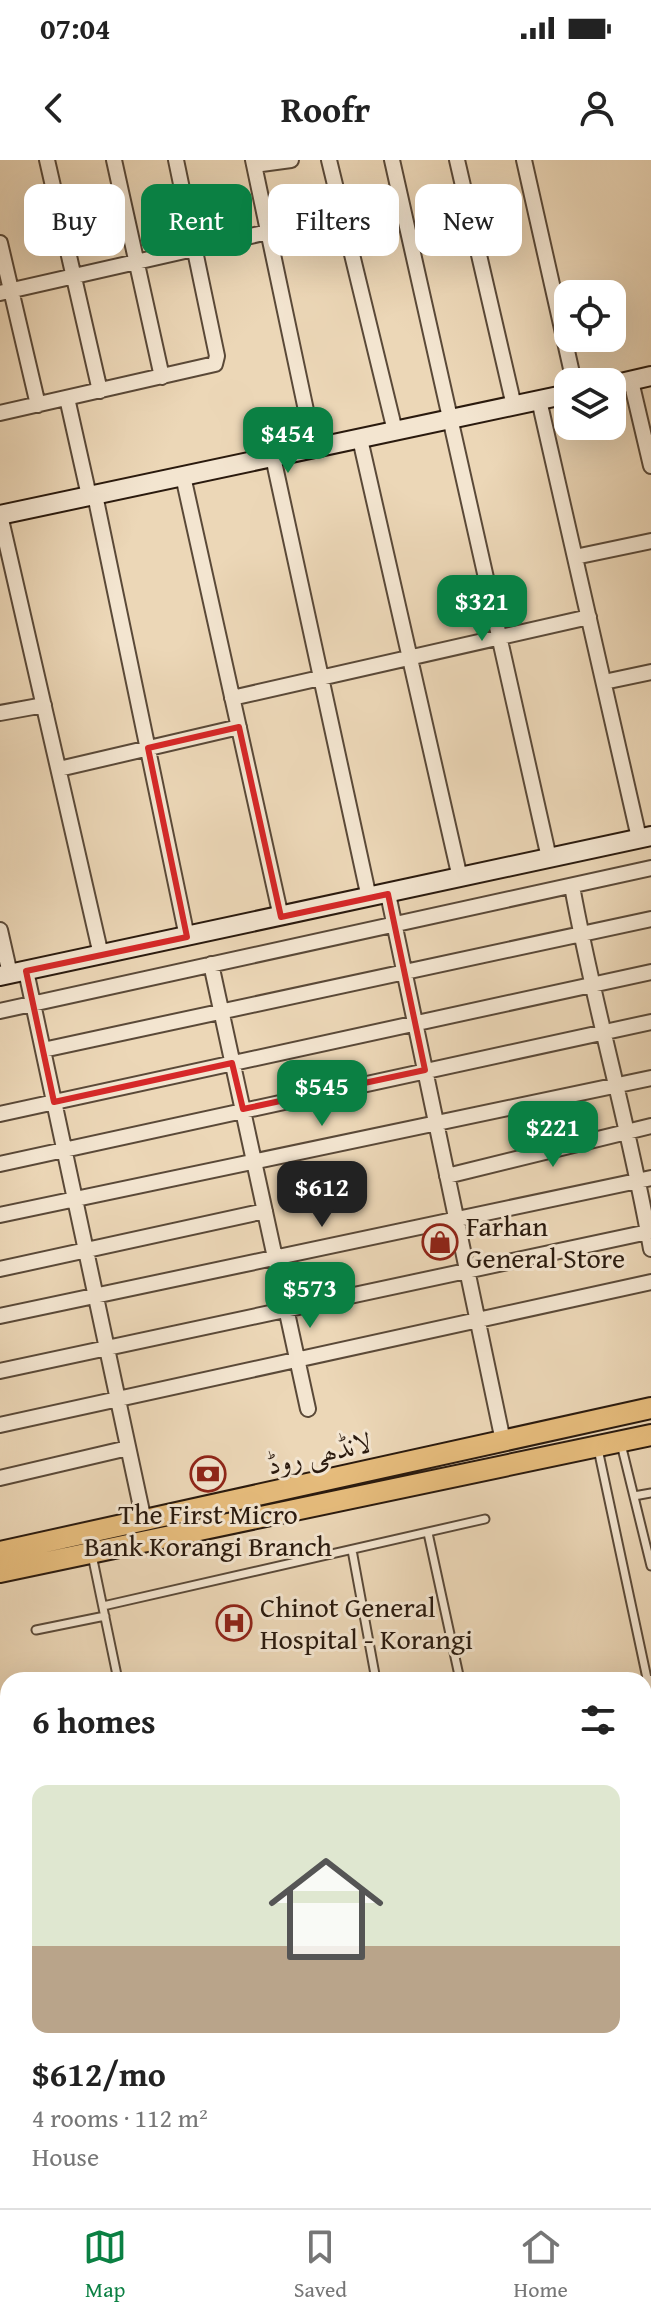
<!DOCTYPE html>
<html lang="en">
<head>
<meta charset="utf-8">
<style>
	body { margin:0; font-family:"Gentium Book Plus",Amiri,serif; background:#f6f6f6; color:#222; height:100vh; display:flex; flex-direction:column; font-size:30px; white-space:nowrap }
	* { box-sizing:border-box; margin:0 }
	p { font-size:26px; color:#767676 }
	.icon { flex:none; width:44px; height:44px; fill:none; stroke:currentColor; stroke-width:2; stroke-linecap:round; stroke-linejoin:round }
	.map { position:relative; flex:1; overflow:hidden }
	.details { position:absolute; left:0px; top:1512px; width:652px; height:536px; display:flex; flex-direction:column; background:#fff; border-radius:24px 24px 0 0; box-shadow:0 8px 32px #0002 }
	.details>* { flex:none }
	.banner { position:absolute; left:24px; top:24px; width:604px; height:72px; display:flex; gap:16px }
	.tools { position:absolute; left:554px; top:120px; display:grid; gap:16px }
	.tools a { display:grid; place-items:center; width:72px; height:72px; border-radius:16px; background:#fff; box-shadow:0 8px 32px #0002; font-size:40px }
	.price { position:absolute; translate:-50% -68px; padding:0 18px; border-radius:16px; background:#0b8043; color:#fff; font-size:26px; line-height:52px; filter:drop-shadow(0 2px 4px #0008) }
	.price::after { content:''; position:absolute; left:50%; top:48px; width:24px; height:18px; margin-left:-12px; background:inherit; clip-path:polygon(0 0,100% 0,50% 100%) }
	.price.active { background:#222; color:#fff }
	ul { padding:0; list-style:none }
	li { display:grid; align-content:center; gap:16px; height:424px; padding:0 32px }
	li span { display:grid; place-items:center; height:248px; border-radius:16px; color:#555 }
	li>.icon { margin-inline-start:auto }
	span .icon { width:144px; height:144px; fill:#fffc; stroke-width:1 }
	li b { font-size:34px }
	h2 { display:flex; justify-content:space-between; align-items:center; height:96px; padding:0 32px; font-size:34px }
	.pill { padding:0 28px; border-radius:16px; background:#fff; box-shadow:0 8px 32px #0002; font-size:28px; line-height:72px }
	.pill.active { background:#0b8043; color:#fff }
	.status { display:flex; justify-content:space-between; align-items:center; height:56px; padding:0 40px; background:#fff; direction:ltr }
	.status svg { height:22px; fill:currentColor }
	header { display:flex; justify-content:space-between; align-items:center; height:104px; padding:0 32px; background:#fff; font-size:36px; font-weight:600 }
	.dock { display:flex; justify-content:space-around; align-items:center; height:112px; border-top:2px solid #e0e0e0; background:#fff; font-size:22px; color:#767676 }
	.dock a { display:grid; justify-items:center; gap:4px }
	.dock .active { color:#0b8043 }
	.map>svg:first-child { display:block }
</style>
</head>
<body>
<div class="status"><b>07:04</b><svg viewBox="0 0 49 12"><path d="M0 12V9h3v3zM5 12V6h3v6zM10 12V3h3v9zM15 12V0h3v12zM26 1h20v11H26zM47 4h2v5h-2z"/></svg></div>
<header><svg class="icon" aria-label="back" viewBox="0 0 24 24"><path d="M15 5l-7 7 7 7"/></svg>Roofr<svg class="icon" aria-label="person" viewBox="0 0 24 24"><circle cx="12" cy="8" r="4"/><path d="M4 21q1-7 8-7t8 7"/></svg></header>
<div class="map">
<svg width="651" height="2048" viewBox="0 0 651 2048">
	<rect width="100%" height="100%" fill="#ecd7b7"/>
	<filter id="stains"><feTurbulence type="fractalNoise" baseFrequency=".0025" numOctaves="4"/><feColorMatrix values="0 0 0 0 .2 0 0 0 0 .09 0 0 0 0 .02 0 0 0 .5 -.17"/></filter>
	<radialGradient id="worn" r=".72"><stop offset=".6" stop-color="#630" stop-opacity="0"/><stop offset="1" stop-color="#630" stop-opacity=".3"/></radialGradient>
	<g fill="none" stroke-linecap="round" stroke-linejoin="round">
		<defs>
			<path id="lane" d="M621 1284 651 1406
				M598 1289 648 1523
				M634 1336 651 1333
				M428 1373 460 1520
				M352 1390 376 1520
				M92 1395 118 1520
				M103 1446 485 1359
				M36 1470 105 1456"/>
			<path id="street" d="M47 0 100 231
				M114 0 162 217
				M253 0 314 288
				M329 0 395 271
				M392 0 549 698
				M457 0 514 246
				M524 0 574 222
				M254 5 291 0
				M0 83 38 245
				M0 133 268 72
				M631 221 651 306
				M67 238 89 336
				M539 240 639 678
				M0 253 215 204 217 196 176 0
				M360 279 460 718
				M273 297 369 738
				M183 316 281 757
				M95 335 187 777
				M0 355 101 795
				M575 397 651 381
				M604 522 651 512
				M232 538 589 457
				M0 553 44 545
				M59 609 239 567
				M572 726C594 848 630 967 651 1089
				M388 734 503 1281
				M0 770 10 814
				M211 804 308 1249
				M26 811 144 1361
				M0 851 651 708
				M43 890 651 759
				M0 954 651 812
				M0 1004 651 862
				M447 1016 651 966
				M0 1055 651 918
				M0 1109 265 1051
				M0 1156 651 1018
				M0 1211 648 1072
				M0 1265 651 1122
				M0 1318 128 1288
				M644 1524 651 1523
				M644 1605 651 1639
				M0 1655 8 1653
				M644 1772 651 1770
				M644 1849 651 1848
				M644 1880 651 1915
				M0 1945 8 1943
				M67 2040 69 2048
				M100 2040 102 2048
				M168 2040 170 2048
				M229 2040 231 2048
				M296 2040 298 2048
				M369 2040 371 2048
				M612 2040 614 2048"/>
			<path id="secondary" d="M612 225 651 216
				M0 355 568 234
				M0 816 651 676
				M0 2028 5 2048"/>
			<path id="primary" d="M0 1392 651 1248
				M0 1412 651 1275"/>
		</defs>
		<use href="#lane" stroke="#5a4938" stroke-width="11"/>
		<use href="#street" stroke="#5a4938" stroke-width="18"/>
		<use href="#secondary" stroke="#2a1a0e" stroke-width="22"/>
		<use href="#primary" stroke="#2a1a0e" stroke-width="24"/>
		<use href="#lane" stroke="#f3e5d0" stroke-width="7"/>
		<use href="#street" stroke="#f3e5d0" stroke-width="14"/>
		<use href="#secondary" stroke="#f3e5d0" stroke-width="18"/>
		<use href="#primary" stroke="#e6bc7c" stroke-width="20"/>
	</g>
	<path fill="none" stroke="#d62828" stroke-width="6" stroke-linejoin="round" d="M239 567 281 757 388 734 425 910 243 949 232 903 54 942 26 811 187 777 148 588Z"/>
	<defs>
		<symbol id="shop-ring" viewBox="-11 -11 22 22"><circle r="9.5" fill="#f3e5d0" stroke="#8f2418" stroke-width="1.5"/><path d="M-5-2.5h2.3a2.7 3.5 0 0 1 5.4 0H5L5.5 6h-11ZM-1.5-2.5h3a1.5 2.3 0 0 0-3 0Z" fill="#8f2418"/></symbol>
		<symbol id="bank-ring" viewBox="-11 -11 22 22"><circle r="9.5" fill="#f3e5d0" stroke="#8f2418" stroke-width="1.5"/><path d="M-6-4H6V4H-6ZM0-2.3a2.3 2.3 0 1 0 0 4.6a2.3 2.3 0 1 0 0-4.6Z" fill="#8f2418"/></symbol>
		<symbol id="hospital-ring" viewBox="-11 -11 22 22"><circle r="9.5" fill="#f3e5d0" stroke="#8f2418" stroke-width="1.5"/><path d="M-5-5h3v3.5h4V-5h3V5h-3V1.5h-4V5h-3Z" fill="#8f2418"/></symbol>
	</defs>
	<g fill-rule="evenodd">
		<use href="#shop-ring" x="420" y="1062" width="40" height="40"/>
		<use href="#bank-ring" x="188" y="1294" width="40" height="40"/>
		<use href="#hospital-ring" x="214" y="1443" width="40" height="40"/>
	</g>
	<g text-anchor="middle" stroke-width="6" stroke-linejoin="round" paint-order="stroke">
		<g font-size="28" fill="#2a1a0e" stroke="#f3e5d0" text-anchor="start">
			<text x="466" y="1076">Farhan<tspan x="466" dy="32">General Store</tspan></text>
			<text x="208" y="1364" text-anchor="middle">The First Micro<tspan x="208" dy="32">Bank Korangi Branch</tspan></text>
			<text x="260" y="1457">Chinot General<tspan x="260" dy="32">Hospital - Korangi</tspan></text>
		</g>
		<g font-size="28" fill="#2a1a0e" stroke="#f3e5d0">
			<text transform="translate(319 1293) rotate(-13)" y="10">لانڈھی روڈ</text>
		</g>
	</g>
	<rect width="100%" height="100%" filter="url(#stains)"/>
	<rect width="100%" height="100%" fill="url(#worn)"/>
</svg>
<div class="tools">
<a><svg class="icon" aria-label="locate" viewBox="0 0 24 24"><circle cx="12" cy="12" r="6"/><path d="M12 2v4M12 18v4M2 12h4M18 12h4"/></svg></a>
<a><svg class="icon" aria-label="layers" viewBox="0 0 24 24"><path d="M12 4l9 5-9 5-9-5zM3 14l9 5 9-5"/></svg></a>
</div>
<b class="price" style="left:288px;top:315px">$454</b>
<b class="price" style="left:482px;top:483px">$321</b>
<b class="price" style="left:322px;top:968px">$545</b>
<b class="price" style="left:553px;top:1009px">$221</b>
<b class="price active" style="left:322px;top:1069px">$612</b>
<b class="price" style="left:310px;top:1170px">$573</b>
<div class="banner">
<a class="pill">Buy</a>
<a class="pill active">Rent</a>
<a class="pill">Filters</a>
<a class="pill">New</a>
</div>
<section class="details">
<h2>6 homes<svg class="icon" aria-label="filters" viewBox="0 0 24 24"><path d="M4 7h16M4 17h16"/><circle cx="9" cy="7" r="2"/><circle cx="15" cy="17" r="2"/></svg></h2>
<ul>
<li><span style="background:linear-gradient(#dfe7d0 65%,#b9a48a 0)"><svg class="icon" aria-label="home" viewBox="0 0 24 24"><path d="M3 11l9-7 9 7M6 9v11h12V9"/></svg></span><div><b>$612/mo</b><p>4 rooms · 112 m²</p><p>House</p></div></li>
</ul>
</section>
</div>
<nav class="dock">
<a class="active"><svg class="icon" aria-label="map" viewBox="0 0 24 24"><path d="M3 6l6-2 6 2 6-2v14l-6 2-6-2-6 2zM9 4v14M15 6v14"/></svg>Map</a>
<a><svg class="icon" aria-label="saved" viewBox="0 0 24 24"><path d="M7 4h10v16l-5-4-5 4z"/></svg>Saved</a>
<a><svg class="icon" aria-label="home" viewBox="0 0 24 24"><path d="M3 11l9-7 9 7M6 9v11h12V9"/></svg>Home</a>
</nav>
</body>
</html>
